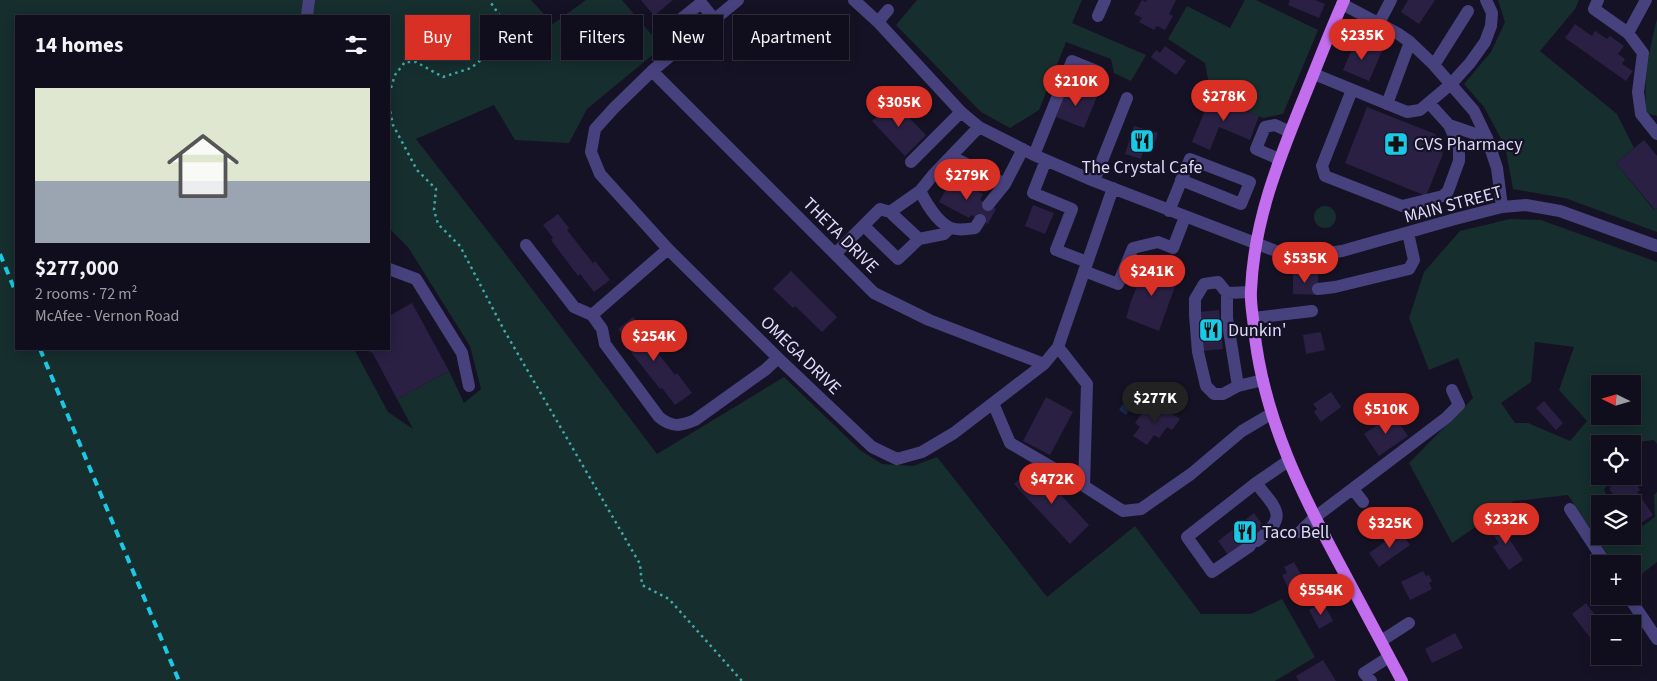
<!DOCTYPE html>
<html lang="en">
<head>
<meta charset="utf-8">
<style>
	body { margin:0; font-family:"Source Sans 3",sans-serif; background:#1e1c29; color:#f1f3f6; height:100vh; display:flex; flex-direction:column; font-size:19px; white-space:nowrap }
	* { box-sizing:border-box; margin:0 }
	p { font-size:16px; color:#9c9ca3 }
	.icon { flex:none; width:28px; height:28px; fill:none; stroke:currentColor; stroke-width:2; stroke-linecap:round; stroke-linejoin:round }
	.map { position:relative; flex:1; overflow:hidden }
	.drawer { position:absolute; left:15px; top:15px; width:375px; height:335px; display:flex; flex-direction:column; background:#100e1c; border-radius:0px; box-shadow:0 2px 12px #0003,0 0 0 1px #302e3b }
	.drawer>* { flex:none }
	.banner { position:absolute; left:405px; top:15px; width:475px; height:45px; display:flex; gap:10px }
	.needle { width:32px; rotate:275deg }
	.controls { position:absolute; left:1591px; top:375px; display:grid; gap:10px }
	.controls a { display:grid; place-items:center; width:50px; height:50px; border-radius:0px; background:#100e1c; box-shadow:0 2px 12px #0003,0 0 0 1px #302e3b; font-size:25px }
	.price { position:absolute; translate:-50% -42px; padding:0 11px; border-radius:18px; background:#d93025; color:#fff; font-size:16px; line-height:32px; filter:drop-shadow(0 1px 2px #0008) }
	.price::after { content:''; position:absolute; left:50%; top:30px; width:15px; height:11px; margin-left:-8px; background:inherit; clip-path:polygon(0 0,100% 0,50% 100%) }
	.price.selected { background:#222; color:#fff }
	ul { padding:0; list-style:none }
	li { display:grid; align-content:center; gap:10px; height:265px; padding:0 20px }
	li+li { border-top:1px solid #302e3b }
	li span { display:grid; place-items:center; height:155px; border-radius:0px; color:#555 }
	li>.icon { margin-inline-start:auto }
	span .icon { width:90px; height:90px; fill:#fffc; stroke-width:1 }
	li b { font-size:21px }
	h2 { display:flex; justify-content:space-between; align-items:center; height:60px; padding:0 20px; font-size:21px }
	.tag { padding:0 18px; border-radius:0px; background:#100e1c; box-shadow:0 2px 12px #0003,0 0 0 1px #302e3b; font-size:18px; line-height:45px }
	.tag.selected { background:#d93025; color:#fff }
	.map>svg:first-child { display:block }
</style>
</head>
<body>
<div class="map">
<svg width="1657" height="681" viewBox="0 0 1657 681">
	<rect width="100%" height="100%" fill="#161225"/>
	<path fill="#162e2e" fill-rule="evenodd" d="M0 0H531L553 24 586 0H622L662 47 587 109 569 143 515 140 494 105 416 139 501 248 657 454 784 377 860 450 882 464 913 466 937 457 1047 597 1135 526 1201 614H1251L1282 599 1315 657 1275 681H0ZM16 16H389V228L408 247 470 346 481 389 464 403 449 371 397 399 413 429 388 412 354 349H16Z
		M917 0H1082L1072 23 1146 55 1131 81 1114 73 1111 59 1066 42 1039 110 1010 128 981 112 896 25Z
		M1245 0H1256L1318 30 1283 114 1263 118 1211 96 1205 63 1168 39 1187 6 1230 28Z
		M1498 0H1579L1575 9 1540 51 1617 114 1634 148 1616 163 1654 210 1657 208V232L1565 198 1513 189 1505 146 1484 107 1464 84 1491 52 1505 22Z
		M1657 19V116L1649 114 1646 110C1644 77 1649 50 1657 19Z
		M1314 217a11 11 0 1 1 22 0a11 11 0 1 1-22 0Z
		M1510 219 1541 220 1657 262V444L1654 440 1637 442 1633 448 1632 444H1600V476H1613L1604 490 1612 504H1600V536H1632L1633 533 1655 517 1654 495 1657 492V562L1633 581 1632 564H1614L1568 495 1514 501 1452 543 1409 463 1473 398 1458 358 1429 370 1409 318 1424 272 1460 231ZM1535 342 1574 347 1559 390 1587 421 1570 441 1528 423H1515L1501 403 1531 382ZM1600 384H1632V416H1600Z"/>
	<path fill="#16294a" d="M1129 395 1136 400 1126 415 1119 410Z"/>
	<path fill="#292043" d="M641 0H673L654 16Z
		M1142 0 1146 2 1147 0H1176L1169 14 1173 16 1165 30 1157 26 1154 30 1139 22 1142 18 1134 14Z
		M1290 0H1315L1325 4 1319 18 1288 5Z
		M1408 0H1435L1419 24 1401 12Z
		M1575 24 1592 36 1595 31 1607 39 1610 36 1624 46 1618 54 1625 59 1622 64 1633 71 1626 81 1565 38Z
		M1356 40 1382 51 1369 81 1343 70Z
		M1165 46 1186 61 1176 75 1151 57 1156 50 1160 53Z
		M1068 86 1097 97 1084 128 1056 117Z
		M1211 96 1259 116 1250 140 1219 127 1210 150 1192 142Z
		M893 101 926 135 905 156 872 121Z
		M1367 107 1435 134 1443 154 1426 196 1345 163Z
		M1134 126 1158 133 1152 151 1144 148 1141 159 1125 154Z
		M1644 140 1657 156V208L1655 210 1616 163Z
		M953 177 983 194 980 200 996 209 988 224 971 215 969 218 939 202Z
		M1033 205 1054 213 1045 234 1025 226Z
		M558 214 569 228 567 230 593 263 595 261 610 280 594 292 580 274 578 276 551 240 553 238 543 225Z
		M1147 262 1179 275 1159 331 1126 318 1131 301Z
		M791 271 837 317 822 332 795 306 793 308 773 289Z
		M1293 272 1318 273V295L1293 294Z
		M412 303 449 371 397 399 372 352 370 353 368 349H389V316Z
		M1219 310 1223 349 1203 351 1199 312Z
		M633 317 645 332 643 334 675 375 677 373 692 393 675 405 662 388 660 389 626 346 629 344 618 329Z
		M1321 332 1325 350 1306 354 1303 335Z
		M1331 392 1341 407 1321 422 1314 412 1317 409 1313 404Z
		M1046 397 1073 412 1050 455 1023 441Z
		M1544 401 1563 423 1556 430 1536 408Z
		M1156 403 1180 419 1172 430 1167 427 1159 438 1154 435 1147 445 1133 436 1140 427 1135 423 1144 410 1149 414Z
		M1393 414 1408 436 1379 456 1364 434Z
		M1034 466 1089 525 1070 544 1014 484Z
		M1625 476H1631L1640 490 1637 492 1653 515 1632 529V504H1619L1609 488Z
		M1254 513 1265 528 1260 545 1253 550 1229 556 1218 541Z
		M1504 519 1514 534 1508 537 1523 560 1509 570 1493 547 1499 543 1489 529Z
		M1400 531 1410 545 1379 567 1369 553Z
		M1294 562 1307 585 1291 594 1282 575 1287 573 1284 567Z
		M1423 571 1426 576 1429 575 1432 581 1429 583 1432 589 1410 600 1401 582Z
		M1323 602 1333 621 1319 629 1309 610Z
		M1586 603 1602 624H1600V632L1591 639 1572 614Z
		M1455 633 1463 648 1432 663 1425 649Z
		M1323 660 1336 681H1299L1296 676Z"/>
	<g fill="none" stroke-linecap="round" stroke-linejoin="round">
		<path stroke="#3eaba8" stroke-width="2.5" stroke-dasharray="2.5 4" stroke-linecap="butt" d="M389 94 395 75 405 62H416L443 77 471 68 515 32 514 24 500 16 489 0
			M389 105 393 125 417 170 436 189 434 210 438 224 460 246 504 330 640 564 642 585 669 599 742 681"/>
		<path stroke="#47427e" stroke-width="12" d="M738 0 652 71 614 108 595 129 591 152 600 174 668 249 778 358 872 447 897 459 922 452 954 433 1044 364 1058 347 1113 188
			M854 0 878 22 961 112 979 127 1034 155 1094 181 1276 251 1299 254H1321L1342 251 1455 219 1502 207 1526 205 1560 211 1657 246
			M1598 0 1594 9 1628 33 1643 53 1638 92 1641 114 1657 134
			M1342 4 1397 33 1410 42 1434 65 1474 111 1487 138 1497 168 1502 207
			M307 16 309 0
			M1098 16 1105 0
			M878 22 888 10
			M1379 23 1391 0
			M1628 33 1646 0
			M684 44 671 27 701 3 715 20
			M1434 65 1468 11
			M652 71 874 293 929 320 1044 364
			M1314 74 1407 112 1420 110 1451 84 1470 63 1485 42 1491 26 1492 13 1486 0
			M1352 90 1322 166 1325 176 1402 206 1443 196 1448 191 1459 161V147L1449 125 1429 103
			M1387 104 1410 42
			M1449 125 1487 138
			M979 127 933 175 920 191C926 203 938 223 951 228 959 231 968 229 975 228L980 220
			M1034 155 1072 61 1099 72
			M951 156 1005 184
			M1279 159 1256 149 1265 127 1275 125 1290 132
			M1046 160 1033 193 1072 209 1056 250 1087 262
			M911 162 961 112
			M1094 181 1127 98
			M988 205 1005 184 1023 149
			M1169 211 1190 159 1250 182 1241 204 1181 180
			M890 212 919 239
			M864 226 898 259 919 239 944 234 950 228
			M526 245 574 307 592 315
			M668 249 592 315 602 329 605 344 659 417C672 428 681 426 695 420L765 370 778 358
			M835 254 880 209 890 212 920 191
			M389 269 416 279 462 353 469 386
			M1084 271 1118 284 1133 248 1158 242 1173 248 1185 217
			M1318 289 1335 287 1409 269 1414 260 1408 233
			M1251 292 1227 293V318L1238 386 1263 380
			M1227 293 1218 282 1204 284 1195 299V315L1198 352 1206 386 1214 394H1223L1238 386
			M1254 318 1312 311
			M993 403 1010 443 1084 486 1087 384 1058 347
			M1256 483C1277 510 1289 516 1257 541
			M1084 486 1123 511 1141 509 1191 474 1242 431 1271 414
			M1353 489 1363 502
			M1570 509 1606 564
			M1300 532 1314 518 1446 418 1459 405 1452 390
			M1250 546 1212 572 1187 537 1256 483 1288 461
			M1628 596 1657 639
			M1381 641 1409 623
			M1371 681 1364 673 1389 657"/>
		<path stroke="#c36eee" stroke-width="12" d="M1344 0C1330 31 1318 63 1305 95 1279 159 1254 220 1251 290 1250 302 1253 316 1254 328 1263 419 1304 499 1347 578 1365 612 1384 647 1402 681"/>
		<path stroke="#1cc9e4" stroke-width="4" stroke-dasharray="8 6" stroke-linecap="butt" d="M0 254 16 293
			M40 349 179 681"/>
	</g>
	<defs>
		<symbol id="restaurant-square" viewBox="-11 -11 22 22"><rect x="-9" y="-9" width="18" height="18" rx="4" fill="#1cc9e4" stroke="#161225"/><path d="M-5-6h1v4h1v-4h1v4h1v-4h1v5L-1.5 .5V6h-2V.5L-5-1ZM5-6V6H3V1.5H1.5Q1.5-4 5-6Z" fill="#111"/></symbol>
		<symbol id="pharmacy-square" viewBox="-11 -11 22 22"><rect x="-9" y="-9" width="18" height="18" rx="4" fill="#1cc9e4" stroke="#161225"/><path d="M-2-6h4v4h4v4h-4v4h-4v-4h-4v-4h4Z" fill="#111"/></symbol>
	</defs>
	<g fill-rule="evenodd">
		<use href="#restaurant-square" x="1128" y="127" width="28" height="28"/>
		<use href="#pharmacy-square" x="1382" y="130" width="28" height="28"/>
		<use href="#restaurant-square" x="1197" y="316" width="28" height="28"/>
		<use href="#restaurant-square" x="1231" y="518" width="28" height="28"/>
	</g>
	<g text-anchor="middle" stroke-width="4.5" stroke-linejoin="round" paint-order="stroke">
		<g font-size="18" fill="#dfdafb" stroke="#161225" text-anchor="start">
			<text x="1414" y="150">CVS Pharmacy</text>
			<text x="1142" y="173" text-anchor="middle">The Crystal Cafe</text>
			<text x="1228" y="336">Dunkin'</text>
			<text x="1262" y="538">Taco Bell</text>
		</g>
		<g font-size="18" fill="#dfdafb" stroke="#161225">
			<text transform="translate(1453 204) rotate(-15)" y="6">MAIN STREET</text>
			<text transform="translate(841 235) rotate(45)" y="6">THETA DRIVE</text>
			<text transform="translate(801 355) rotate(44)" y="6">OMEGA DRIVE</text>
		</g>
	</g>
</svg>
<div class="controls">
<a><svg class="needle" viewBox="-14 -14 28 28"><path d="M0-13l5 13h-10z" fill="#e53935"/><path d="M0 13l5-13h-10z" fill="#9c9ca3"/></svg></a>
<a><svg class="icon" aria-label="locate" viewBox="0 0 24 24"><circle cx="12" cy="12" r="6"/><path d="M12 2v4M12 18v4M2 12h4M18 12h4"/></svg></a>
<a><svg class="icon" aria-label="layers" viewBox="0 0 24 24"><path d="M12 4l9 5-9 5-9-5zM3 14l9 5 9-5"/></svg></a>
<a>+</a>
<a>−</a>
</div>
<b class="price" style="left:1362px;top:61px">$235K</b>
<b class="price" style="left:1076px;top:107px">$210K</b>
<b class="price" style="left:1224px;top:122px">$278K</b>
<b class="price" style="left:899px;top:128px">$305K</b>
<b class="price" style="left:967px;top:201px">$279K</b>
<b class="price" style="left:1305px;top:284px">$535K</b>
<b class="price" style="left:1152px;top:297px">$241K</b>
<b class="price" style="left:654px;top:362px">$254K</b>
<b class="price selected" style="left:1155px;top:424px">$277K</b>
<b class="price" style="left:1386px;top:435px">$510K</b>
<b class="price" style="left:1052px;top:505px">$472K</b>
<b class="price" style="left:1506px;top:545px">$232K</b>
<b class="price" style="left:1390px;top:549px">$325K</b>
<b class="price" style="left:1321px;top:616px">$554K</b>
<div class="banner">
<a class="tag selected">Buy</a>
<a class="tag">Rent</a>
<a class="tag">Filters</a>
<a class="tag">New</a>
<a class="tag">Apartment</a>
</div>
<section class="drawer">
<h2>14 homes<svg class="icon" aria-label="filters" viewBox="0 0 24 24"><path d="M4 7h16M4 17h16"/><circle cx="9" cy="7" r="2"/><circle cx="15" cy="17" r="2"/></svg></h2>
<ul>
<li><span style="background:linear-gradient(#dfe7d0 60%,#9aa5b1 0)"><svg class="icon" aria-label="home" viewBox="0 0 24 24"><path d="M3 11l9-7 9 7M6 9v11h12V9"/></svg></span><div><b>$277,000</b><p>2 rooms · 72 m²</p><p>McAfee - Vernon Road</p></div></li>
</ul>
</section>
</div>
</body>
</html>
